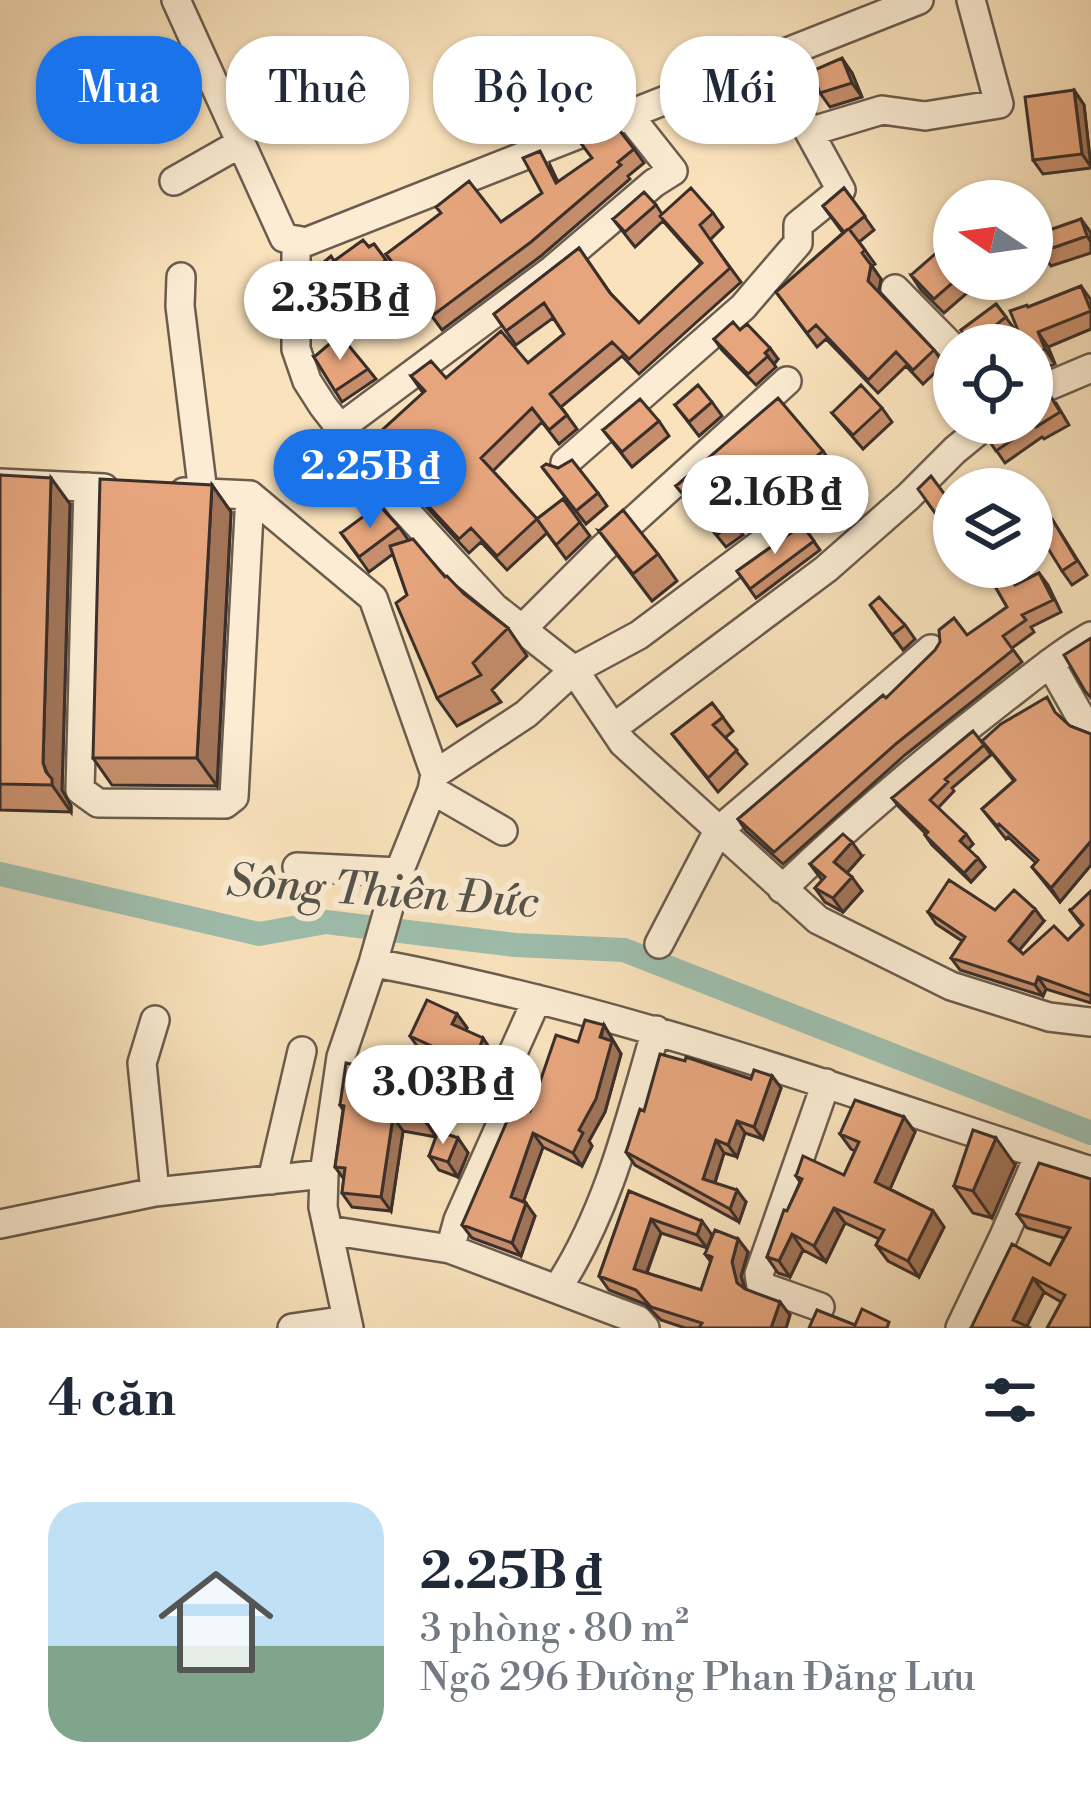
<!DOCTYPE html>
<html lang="vi">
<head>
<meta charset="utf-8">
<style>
	body { margin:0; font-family:"Libre Bodoni",serif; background:#f6f6f7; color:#1f2937; height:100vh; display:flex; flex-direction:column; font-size:45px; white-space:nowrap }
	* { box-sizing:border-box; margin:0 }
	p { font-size:39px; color:#747a83 }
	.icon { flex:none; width:66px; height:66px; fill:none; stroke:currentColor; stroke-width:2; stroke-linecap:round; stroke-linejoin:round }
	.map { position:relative; height:1328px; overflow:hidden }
	.sheet { display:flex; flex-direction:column; background:#fff; flex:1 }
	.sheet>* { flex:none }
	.banner { position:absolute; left:36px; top:36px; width:1020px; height:108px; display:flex; gap:24px }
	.needle { width:78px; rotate:283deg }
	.controls { position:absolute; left:933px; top:180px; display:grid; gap:24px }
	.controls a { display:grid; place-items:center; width:120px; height:120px; border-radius:50%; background:#fff; box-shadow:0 3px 9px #0004; font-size:60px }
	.price { position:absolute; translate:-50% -102px; padding:0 27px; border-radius:42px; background:#fff; color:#222; font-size:39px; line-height:78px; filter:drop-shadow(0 3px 6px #0008) }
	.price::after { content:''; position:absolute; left:50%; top:72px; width:36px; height:27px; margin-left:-18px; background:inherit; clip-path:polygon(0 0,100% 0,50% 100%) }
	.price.current { background:#1a73e8; color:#fff }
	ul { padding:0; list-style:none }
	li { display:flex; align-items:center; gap:36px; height:300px; padding:0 48px }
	li span { display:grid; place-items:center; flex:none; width:336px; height:240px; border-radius:36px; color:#555 }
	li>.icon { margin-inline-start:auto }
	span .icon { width:144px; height:144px; fill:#fffc; stroke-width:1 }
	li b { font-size:51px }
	h2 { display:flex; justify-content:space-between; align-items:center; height:144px; padding:0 48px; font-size:51px }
	.chip { padding:0 42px; border-radius:48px; background:#fff; box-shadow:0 3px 9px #0004; font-size:42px; line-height:108px }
	.chip.current { background:#1a73e8; color:#fff }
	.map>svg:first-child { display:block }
</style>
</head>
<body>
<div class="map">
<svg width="1091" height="1328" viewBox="0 0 1091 1328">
	<rect width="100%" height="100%" fill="#f9e2bc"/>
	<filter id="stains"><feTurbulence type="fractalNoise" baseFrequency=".00167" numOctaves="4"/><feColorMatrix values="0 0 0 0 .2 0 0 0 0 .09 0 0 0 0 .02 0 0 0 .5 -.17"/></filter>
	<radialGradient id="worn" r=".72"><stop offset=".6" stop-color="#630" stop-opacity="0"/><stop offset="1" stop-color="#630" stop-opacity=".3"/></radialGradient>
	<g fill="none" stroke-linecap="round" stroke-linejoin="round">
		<path stroke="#9ebead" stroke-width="24" d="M0 874 259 934 326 922 515 945 624 950 1091 1133"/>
		<defs>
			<path id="minor" d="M176 0 284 238 296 240
				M809 132 882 110 925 116 999 104 971 0
				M174 181 241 143
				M296 240V349L307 381 323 406 401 506 494 607 574 670 623 743 818 920 951 986 1049 1017 1091 1022
				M296 240 306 242 919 0
				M181 277 180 306 203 493
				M895 289 954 349
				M1032 393 1091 368
				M340 428 552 270 654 183 673 171 627 113
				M565 463 743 307 798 243V225L841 190 769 59
				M0 483 104 488
				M88 487 80 790 98 803 225 804 234 797 250 495
				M184 492 250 495 373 598 435 774
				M522 629 601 550 787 381
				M1050 663 1080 716 1091 726
				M613 728 826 569 908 497 955 450 988 423
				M432 790 503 831
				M297 867 399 872
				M782 889C852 822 925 760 1001 701 1030 679 1059 654 1091 636
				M659 944 718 831 931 649
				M373 963C422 971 469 983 516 994 711 1041 900 1110 1091 1171
				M272 1180 302 1051
				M155 1192 142 1063 155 1020
				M0 1224 155 1192 324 1174
				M328 1230 450 1249 638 1320 645 1328
				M450 1249 458 1220 518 1086 503 1075 537 999
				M557 1289C608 1212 630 1119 656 1030
				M820 1307 761 1286 759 1274 826 1083
				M292 1328 347 1320
				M349 1328 323 1207 324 1174 341 1057 373 963 399 872 432 790 435 774 526 714 574 670 639 635 814 504
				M960 1328 1003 1238 1039 1155"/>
		</defs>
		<use href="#minor" stroke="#6a5c4e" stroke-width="32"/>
		<use href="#minor" stroke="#fbecd3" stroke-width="27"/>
	</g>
	<path fill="#c68e6c" stroke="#3b2f2a" stroke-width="3" d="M852 73 862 97 830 107 820 93Z
		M744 88 759 126 734 136 724 121Z
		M1074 90 1084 105 1091 168 1043 174 1033 160Z
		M634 149 644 163 628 176 630 179 541 256 442 330 386 254 501 222 542 193 550 165 558 182Z
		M844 188 874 230 859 242 875 264 872 266 881 279 879 291 934 350 944 364 923 384 906 366 878 393 826 339 817 347 776 292 843 233 823 206Z
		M656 205 662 214 713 213 723 227 710 240 741 282 639 374 622 356 561 407 577 429 559 444 542 422 493 471 537 519 563 499 590 536 566 559 547 533 507 570 481 542 469 553 419 499 409 485 417 478 389 448 379 433 423 393 411 376 446 378 528 363 564 334 553 318 516 345 494 314 579 248 611 294 639 323 701 264 663 221 635 247 613 219Z
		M1081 219 1091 233V253L1051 266 1041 252Z
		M374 244 396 274 371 292 363 280 318 318 305 300 334 261Z
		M911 275 968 279 974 287 944 313 921 290Z
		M1081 286 1091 300V329L1048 347 1055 364 1038 371 1032 362 1029 307Z
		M996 304 1016 331 999 345H972L961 330Z
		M740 330 778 359 774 364 776 367 756 385 722 350 714 339Z
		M314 357 368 369 376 379 342 402Z
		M712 402 722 416 699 436 675 405Z
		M1056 403 1069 425 1044 439 1042 437 1005 463 983 431Z
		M882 408 892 422 863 449 832 413Z
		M659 421 669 436 632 467 603 430Z
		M329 442 355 477 329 494 319 480Z
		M823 451 832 464 781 506 772 495 736 525 743 535 726 547 676 486Z
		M542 467 598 493 607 506 586 524Z
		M0 475 70 504 62 790 71 806V812L0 810Z
		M212 485 231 512 217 786 112 785 93 758Z
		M928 503 954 507V539Z
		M1052 519 1087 575 1072 585 1062 571Z
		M802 525 820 550 756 598 737 571Z
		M1032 526 1040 540 1032 545Z
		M399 527 409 541 445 577 508 628 527 656 492 690 501 702 457 726 437 698 407 595 393 554 369 572 341 533Z
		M599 531 658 554 677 581 652 601Z
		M984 567H1006L1016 585 1039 573 1048 585 1061 612 1031 627 1034 632 1012 648 1022 662 905 755 783 864 746 831 738 819 886 698 1007 607Z
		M870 605 905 625 915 639 903 650Z
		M712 703 733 731 725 738 747 764 718 792 672 734Z
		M1059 716 1070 726 1091 734V865L1060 902 1032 867 1036 863 1008 837 1006 839 982 809 1014 781 982 741Z
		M984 745 991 755 952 788 954 791 938 808 973 844 968 849 985 867 971 882 932 845 925 835 926 834 899 807 892 798Z
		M862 856 847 873 862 891 843 912 825 902 815 888 822 880 810 864Z
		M1091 891V1003L1046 989 1043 996 960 970 951 958 962 941 936 924 928 912 995 910 1044 921 1019 950 1023 954 1068 940 1082 926 1069 909 1071 910Z
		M457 1014 467 1028 466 1030 493 1053 485 1075 488 1086 494 1095 485 1116 459 1104 449 1090 459 1068 420 1050 410 1036Z
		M604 1025 621 1054 605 1112 589 1141 592 1146 582 1166 543 1147 523 1202 535 1216 521 1256 472 1238 462 1225 530 1111 578 1042Z
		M772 1076 781 1088 763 1139 745 1133 737 1157 724 1153 715 1183 746 1202 739 1222 635 1165 626 1152 644 1111 751 1079Z
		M409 1085 432 1089 442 1103 436 1137 403 1131 391 1211 352 1207 342 1193 344 1179 335 1167 343 1110 340 1105Z
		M915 1132 890 1189 933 1211 944 1227 919 1277 888 1261 876 1245 879 1239 845 1223 826 1262 803 1250 790 1277 778 1273 767 1257 800 1182 796 1176 844 1175 855 1151 851 1149 840 1134Z
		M458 1138 468 1153 458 1177 439 1170 429 1156Z
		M1015 1165 992 1218 973 1213 954 1186Z
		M1091 1179V1328L1061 1302 1044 1292 1027 1326 971 1328 1050 1265 1064 1238 1027 1228 1017 1214Z
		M629 1191 712 1235 707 1248 661 1233 647 1273 701 1290 711 1262 705 1254 738 1239 748 1252 741 1276 745 1289 790 1315 786 1328H685L661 1320 645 1304 609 1290 599 1276Z"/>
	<path fill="#a17458" stroke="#3b2f2a" stroke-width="3" d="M842 58 852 73 862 97 852 83Z
		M734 74 744 88 759 126 749 111Z
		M1074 90 1084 105 1091 167 1082 154Z
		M1081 219 1091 233V242L1087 236Z
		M871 265 881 279 878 295 868 281Z
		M1038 332 1048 347 1055 364 1045 349Z
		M770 348 778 359 774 364 765 353Z
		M51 478 70 504 62 790 71 806V812L52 785 43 763Z
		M212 485 231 512 217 786 197 758Z
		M966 834 973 844 967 850 960 841Z
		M1091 841V865L1060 902 1051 888Z
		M852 842 862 856 844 876 834 862Z
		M978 858 985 867 971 882 964 873Z
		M852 877 862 891 843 912 833 898Z
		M1035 909 1044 921 1017 953 1009 941Z
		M1038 977 1046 989 1043 996 1035 985Z
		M457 1014 467 1028 462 1038 452 1024Z
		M604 1025 621 1054 605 1112 589 1141 592 1146 582 1166 573 1153Z
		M483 1038 493 1053 485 1075 488 1086 494 1095 485 1116 475 1101V1060Z
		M772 1076 781 1088 763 1139 754 1127Z
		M432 1089 442 1103 436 1137 426 1122Z
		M393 1117 403 1131 391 1211 381 1197Z
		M904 1117 915 1132 886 1198 875 1182Z
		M737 1121 745 1133 737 1157 728 1145Z
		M533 1133 543 1147 520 1211 511 1197Z
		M458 1138 468 1153 458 1177 448 1162Z
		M996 1138 1015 1165 992 1218 973 1191Z
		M716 1140 724 1153 712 1191 703 1179Z
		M737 1190 746 1202 739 1222 730 1209Z
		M526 1203 535 1216 521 1256 512 1243Z
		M834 1208 845 1223 826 1262 814 1246Z
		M933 1211 944 1227 919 1277 908 1261Z
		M651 1219 661 1233 643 1282 634 1269Z
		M702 1221 712 1235 707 1248 697 1235Z
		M792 1234 803 1250 790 1277 779 1261Z
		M738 1239 748 1252 741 1276 747 1297 737 1283 732 1262Z
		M1033 1278 1044 1292 1026 1328 1013 1320Z
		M780 1302 790 1315 786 1328H771Z"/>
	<path fill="#e6a57d" stroke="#3b2f2a" stroke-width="3" d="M842 58 852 83 820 93 812 71Z
		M734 74 749 111 724 121 710 84Z
		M1074 90 1082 154 1033 160 1025 97Z
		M613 122 634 149 618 162 621 165 531 242 432 316 386 254 441 213 436 207 469 181 501 222 542 193 523 158 540 151 556 183 592 158 580 142 598 128Z
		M691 188 713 213 700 225 730 268 629 359 612 342 550 394 567 415 549 430 532 408 481 458 537 519 563 499 580 522 556 545 537 519 497 556 471 528 459 539 409 485 419 477 379 433 425 391 411 376 431 361 446 378 501 331 528 363 564 334 544 303 506 331 494 314 579 248 610 293 639 323 702 263 660 216Z
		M844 188 865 216 849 229 865 250 862 253 871 265 868 281 934 350 913 370 896 352 868 380 816 325 807 333 776 292 848 229 844 232 823 206Z
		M644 192 656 205 625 232 613 219Z
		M1081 219 1087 236 1041 252 1035 235Z
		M363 240 369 247 374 244 386 260 362 278 353 267 309 305 305 300V278L331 256 334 261Z
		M942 248 954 262V279H957L934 299 911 275Z
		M1081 286 1091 311 1038 332 1045 349 1032 355V345H1024L1010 311 1027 305 1028 307Z
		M996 304 1006 317 972 344 961 330Z
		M733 322 740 330 747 324 770 348 765 353 768 356 748 374 714 339Z
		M340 335 368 369 335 391 314 357Z
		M698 385 712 402 689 422 675 405Z
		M861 385 882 408 853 435 832 413Z
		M1047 390 1060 412 1036 427 1034 425 996 451 983 431 992 423H1032V397Z
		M778 398 823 451 772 494 763 482 727 513 734 522 717 535 676 486Z
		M640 399 659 421 622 452 603 430Z
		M329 442 345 463 319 480 305 458Z
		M572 460 598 493 576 511 542 467 546 464 558 468Z
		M0 475 51 478 43 763 46 772 52 779V785L0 784Z
		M931 476 954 507V522L946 528 918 489Z
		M100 479 212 485 197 758H93Z
		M379 505 399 527 359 557 341 533Z
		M623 510 658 554 633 574 599 531Z
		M1052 519 1077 561 1062 571 1036 529Z
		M802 525 814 541 750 589 737 571Z
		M413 539 445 577 447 576 464 594 508 628 473 663 481 675 437 698 396 603 407 595 390 546Z
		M984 567H1004L1015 585 1039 573 1053 600 1022 615 1026 620 1003 636 1013 650 897 743 774 852 738 819 883 695 886 698 935 650 940 642 939 630 954 618 967 635 1007 607Z
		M879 597 905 625 892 635 870 605Z
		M1091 638V698L1085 691 1064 655Z
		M1047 697 1055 712 1070 726 1091 734V841L1051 888 1032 867 1038 860 999 824 997 826 982 809 1015 780 982 741 1001 724Z
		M712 703 723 717 713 725 737 750 708 778 672 734Z
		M973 731 984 745 945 779 948 782 930 800 966 834 960 841 978 858 964 873 925 835 928 832 892 798Z
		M843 834 852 842 834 862 852 877 833 898 815 888 825 877 810 864Z
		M949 880 995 910 1014 890 1035 909 1009 941 1023 954 1054 926 1068 940 1083 925 1069 909 1071 910 1091 891V996L1038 977 1035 985 951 958 965 937 928 912Z
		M427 1000 457 1014 452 1024 483 1038 475 1060 478 1071 476 1076 484 1080 475 1101 449 1090 462 1060 410 1036Z
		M585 1020 604 1025 600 1037 612 1041 596 1099 579 1130 583 1133 573 1153 533 1133 511 1197 526 1203 512 1243 462 1225 514 1105 530 1111 556 1035 578 1042Z
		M660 1054 685 1061 686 1057 751 1079 754 1070 772 1076 754 1127 737 1121 728 1145 716 1140 703 1179 737 1190 730 1209 626 1152 640 1109 644 1111Z
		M346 1063 401 1074 399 1083 432 1089 426 1122 393 1117 381 1197 342 1193 345 1168 335 1167 344 1106 340 1105Z
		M855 1100 904 1117 875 1182 933 1211 908 1261 876 1245 884 1230 834 1208 814 1246 792 1234 779 1261 767 1257 784 1210 787 1211 802 1179 796 1176 803 1156 844 1175 859 1142 840 1134Z
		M973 1130 996 1138 973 1191 954 1186Z
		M438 1131 458 1138 448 1162 429 1156Z
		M1039 1163 1091 1179V1328H1047L1065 1295 1033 1278 1013 1320 1031 1328H971L1012 1244 1050 1265 1070 1228 1017 1214Z
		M629 1191 702 1221 697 1235 651 1219 634 1269 701 1290 712 1257 705 1254 715 1230 738 1239 732 1262 737 1283 745 1289 780 1302 771 1328H699L702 1323 651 1307 636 1290 599 1276Z
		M862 1309 889 1322 887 1328H809L817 1310 855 1325Z"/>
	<g text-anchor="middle" stroke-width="12" stroke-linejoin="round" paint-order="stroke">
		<g font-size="45" font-style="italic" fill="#54534b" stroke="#fbecd3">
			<text transform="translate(383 890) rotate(4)" y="16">Sông Thiên Đức</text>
		</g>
	</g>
	<rect width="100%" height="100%" filter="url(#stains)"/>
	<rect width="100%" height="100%" fill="url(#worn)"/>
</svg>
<div class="controls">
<a><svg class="needle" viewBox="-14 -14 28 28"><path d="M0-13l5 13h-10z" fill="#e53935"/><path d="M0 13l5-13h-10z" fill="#747a83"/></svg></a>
<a><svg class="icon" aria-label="locate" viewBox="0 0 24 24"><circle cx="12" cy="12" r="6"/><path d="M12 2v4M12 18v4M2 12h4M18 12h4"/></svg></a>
<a><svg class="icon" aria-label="layers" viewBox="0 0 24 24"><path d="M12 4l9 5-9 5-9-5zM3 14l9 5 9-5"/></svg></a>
</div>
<b class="price" style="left:340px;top:363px">2.35B ₫</b>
<b class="price current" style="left:370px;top:531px">2.25B ₫</b>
<b class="price" style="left:775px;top:557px">2.16B ₫</b>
<b class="price" style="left:443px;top:1147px">3.03B ₫</b>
<div class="banner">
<a class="chip current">Mua</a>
<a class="chip">Thuê</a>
<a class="chip">Bộ lọc</a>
<a class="chip">Mới</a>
</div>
</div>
<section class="sheet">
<h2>4 căn<svg class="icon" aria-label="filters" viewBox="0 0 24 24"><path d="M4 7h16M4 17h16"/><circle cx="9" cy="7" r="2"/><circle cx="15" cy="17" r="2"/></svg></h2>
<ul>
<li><span style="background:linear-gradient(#bfe0f5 60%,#7fa58c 0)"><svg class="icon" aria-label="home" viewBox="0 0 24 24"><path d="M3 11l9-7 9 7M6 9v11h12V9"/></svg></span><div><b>2.25B ₫</b><p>3 phòng · 80 m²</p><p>Ngõ 296 Đường Phan Đăng Lưu</p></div></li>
</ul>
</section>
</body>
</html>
